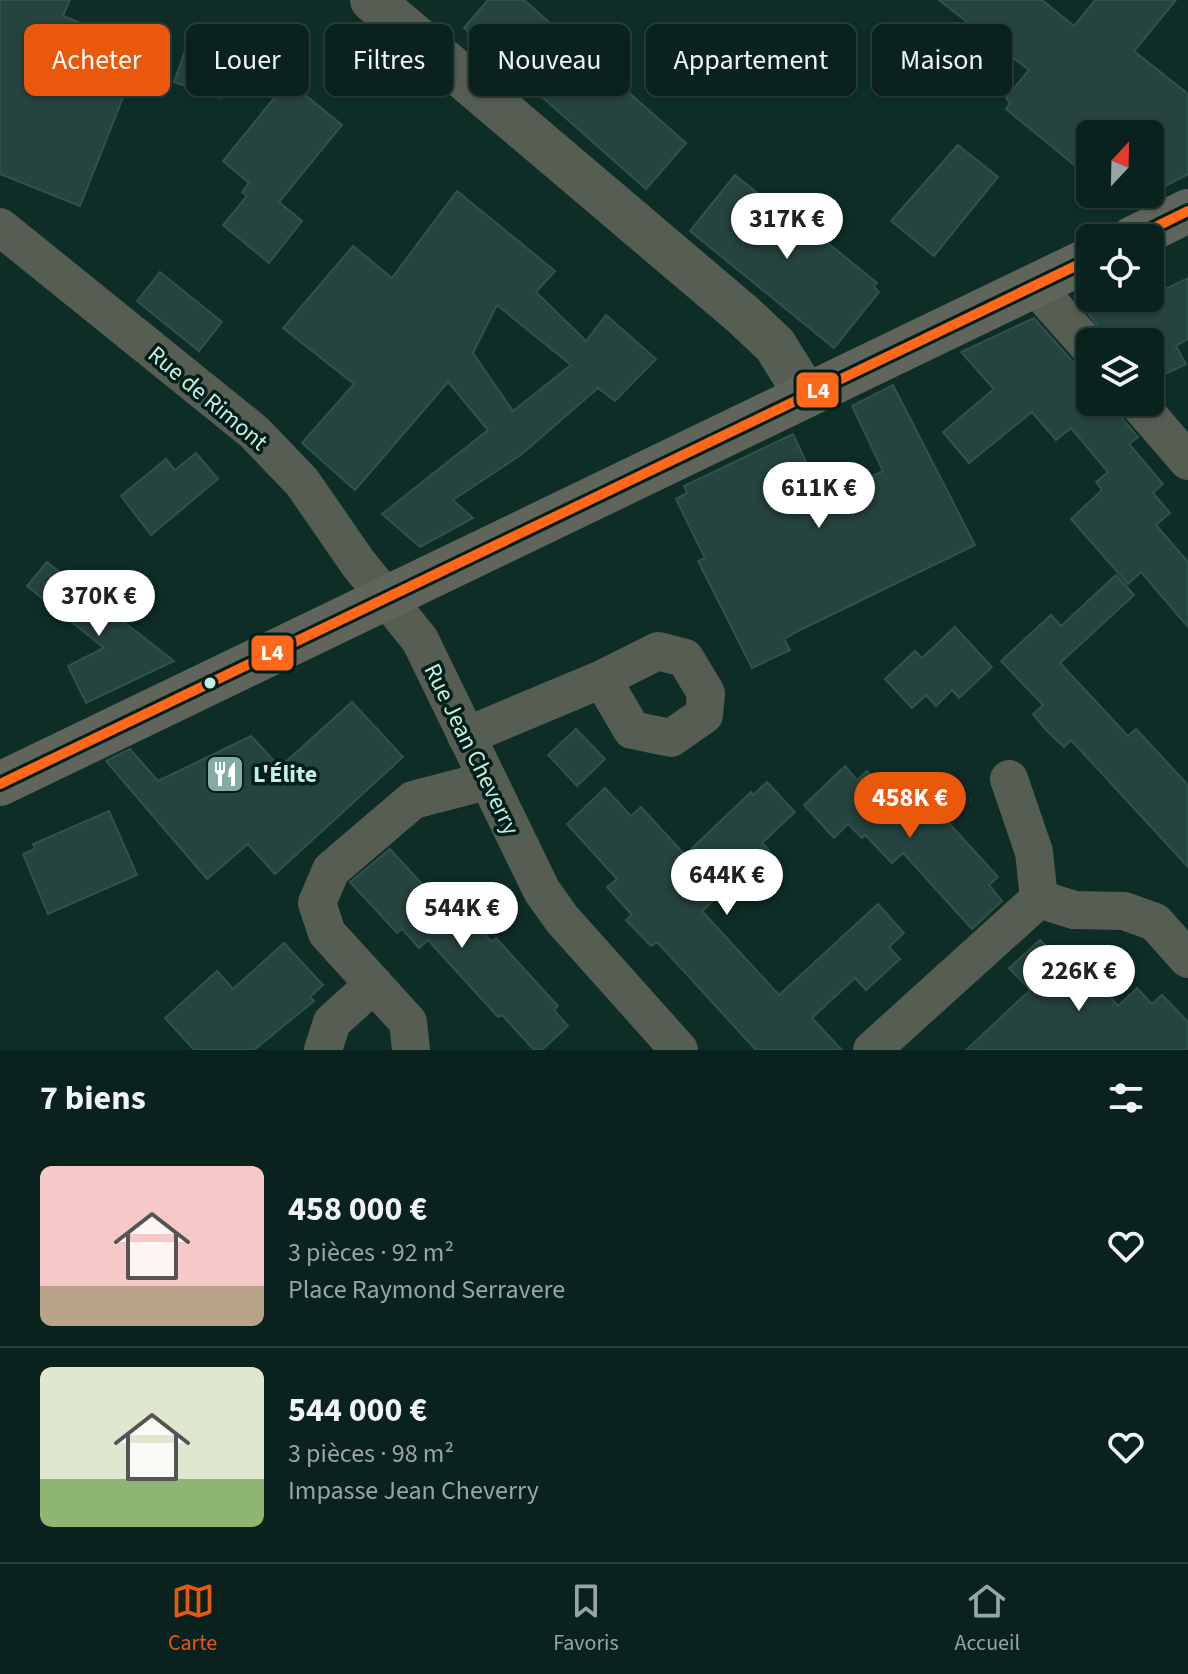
<!DOCTYPE html>
<html lang="fr">
<head>
<meta charset="utf-8">
<style>
	body { margin:0; font-family:"Source Sans 3",sans-serif; background:#182f2a; color:#f1f3f6; height:100vh; display:flex; flex-direction:column; font-size:30px; white-space:nowrap }
	* { box-sizing:border-box; margin:0 }
	p { font-size:26px; color:#99a4a4 }
	.icon { flex:none; width:44px; height:44px; fill:none; stroke:currentColor; stroke-width:2; stroke-linecap:round; stroke-linejoin:round }
	.map { position:relative; height:1050px; overflow:hidden }
	.details { display:flex; flex-direction:column; background:#0a221d; flex:1 }
	.details>* { flex:none }
	.guide { position:absolute; left:24px; top:24px; width:1140px; height:72px; display:flex; gap:16px }
	.needle { width:52px; rotate:22deg }
	.buttons { position:absolute; left:1076px; top:120px; display:grid; gap:16px }
	.buttons a { display:grid; place-items:center; width:88px; height:88px; border-radius:12px; background:#0a221d; box-shadow:0 2px 6px #0004,0 0 0 2px #2a3f3b; font-size:40px }
	.price { position:absolute; translate:-50% -68px; padding:0 18px; border-radius:28px; background:#fff; color:#222; font-size:26px; line-height:52px; filter:drop-shadow(0 2px 4px #0008) }
	.price::after { content:''; position:absolute; left:50%; top:48px; width:24px; height:18px; margin-left:-12px; background:inherit; clip-path:polygon(0 0,100% 0,50% 100%) }
	.price.active { background:#ea580c; color:#fff }
	ul { padding:0; list-style:none }
	li { display:flex; align-items:center; gap:24px; height:200px; padding:0 40px }
	li+li { border-top:2px solid #2a3f3b }
	li span { display:grid; place-items:center; flex:none; width:224px; height:160px; border-radius:12px; color:#555 }
	li>.icon { margin-inline-start:auto }
	span .icon { width:96px; height:96px; fill:#fffc; stroke-width:1 }
	li b { font-size:34px }
	h2 { display:flex; justify-content:space-between; align-items:center; height:96px; padding:0 40px; font-size:34px }
	.chip { padding:0 28px; border-radius:12px; background:#0a221d; box-shadow:0 2px 6px #0004,0 0 0 2px #2a3f3b; font-size:28px; line-height:72px }
	.chip.active { background:#ea580c; color:#fff }
	.menu { display:flex; justify-content:space-around; align-items:center; height:112px; border-top:2px solid #2a3f3b; background:#0a221d; font-size:22px; color:#99a4a4 }
	.menu a { display:grid; justify-items:center; gap:4px }
	.menu .active { color:#ea580c }
	.map>svg:first-child { display:block }
</style>
</head>
<body>
<div class="map">
<svg width="1188" height="1050" viewBox="0 0 1188 1050">
	<rect width="100%" height="100%" fill="#0e2d27"/>
	<path fill="#26443f" stroke="#2f524b" stroke-width="2" fill-rule="evenodd" d="M0 0H70L63 16 143 47 80 206 0 174Z
		M488 0H524L686 143 646 189 464 28Z
		M939 0H1042L1074 26 1095 0H1176L1134 51 1188 94V174L1150 194V134H1090V178L1006 109 1010 103 1006 98 1029 70Z
		M206 33 239 45 221 98 174 82 189 40 202 45Z
		M288 81 342 125 279 202 302 221 269 263 223 225 247 196 242 192 249 183 223 161Z
		M958 145 998 177 934 256 891 221Z
		M735 175 776 208 780 204 877 283 874 287 879 292 834 348 690 231Z
		M457 191 555 271 536 292 586 341 606 315 656 359 615 401 598 388 522 454 453 500 473 518 420 547 382 514 488 430 448 382 355 490 302 443 354 384 283 328 353 246 392 278ZM497 305 571 365 513 411 473 353Z
		M160 272 222 322 199 351 137 301Z
		M1188 278V339L1176 346 1186 364 1150 381V342H1111L1075 298 1145 299Z
		M1034 318 1074 363 1090 369V402H1116L1120 416 1138 437 1129 444 1163 484 1153 493 1170 513 1156 525 1188 562V627L1141 572 1128 584 1071 519 1102 490 1096 482 1108 472 1071 428 1056 440 1032 412 969 463 943 432 994 389 961 352Z
		M893 385 975 545 798 631 784 639 790 650 752 668 698 561 705 558 676 499 687 493 684 486 793 434 824 500 883 471 852 406Z
		M196 453 218 479 151 535 121 496 166 459 175 470Z
		M47 562 174 661 86 703 68 666 104 648 27 586Z
		M1116 575 1134 595 1060 663 1128 736 1136 729 1188 785V867L1071 740 1064 747 1046 730 1033 714 1043 705 1001 661 1051 615 1061 626Z
		M955 627 992 667 959 698 952 690 936 706 926 695 912 708 885 679 915 651 922 658Z
		M352 702 403 757 275 874 248 844 207 879 106 761 130 749 158 781 251 736 280 767Z
		M576 729 605 759 577 786 548 755Z
		M845 766 857 780 867 771 895 801 904 793 917 807 926 798 998 877 989 885 1002 901 972 929 903 853 892 863 865 835 862 838 848 824 834 838 804 805Z
		M767 782 795 812 762 843 769 850 702 911 779 995 878 904 904 933 889 947 900 959 866 990 855 978 812 1018 842 1050H756L657 942 651 946 626 920 632 915 607 887 617 879 567 824 605 788 631 816 641 807 685 855 751 792 753 795Z
		M109 811 137 875 48 914 23 854 35 849 33 844Z
		M390 849 463 929 472 920 492 942 496 938 558 1006 554 1010 568 1026 542 1050H534L502 1015 498 1017 428 940 419 948 402 929 397 933 350 882Z
		M1040 940 1055 955 1064 946 1118 1006 1137 988 1152 1004 1162 995 1188 1022V1050H966L1030 990 1009 968Z
		M284 943 323 985 310 997 314 1001 254 1050H194L165 1018 217 971 233 989Z"/>
	<g fill="none" stroke-linecap="round" stroke-linejoin="round">
		<path stroke="#565d52" stroke-width="38" d="M0 227 254 432 302 482 358 563 420 640 542 891 562 919 679 1050
			M1035 286 1090 348
			M1137 402 1188 461
			M466 736 602 679 658 651 685 658 706 693 704 715 671 738 632 730 602 679
			M1009 779 1034 852 1039 899
			M323 1050 332 1022 374 984
			M411 1050 408 1022 327 933 317 903 331 870 413 800 486 781
			M872 1050 1039 899 1074 910 1124 911 1155 922 1188 959"/>
		<path stroke="#565d52" stroke-width="44" d="M372 0 742 314 775 345 806 395"/>
		<path stroke="#5f655a" stroke-width="44" d="M1133 238 1188 211
			M0 784 1090 259"/>
		<defs>
			<path id="bus-1" d="M1133 238 1188 211
				M0 784 1090 259"/>
		</defs>
		<use href="#bus-1" stroke="#011e18" stroke-width="16"/>
		<use href="#bus-1" stroke="#ff671b" stroke-width="10"/>
	</g>
	<defs>
		<symbol id="restaurant-square" viewBox="-11 -11 22 22"><rect x="-9" y="-9" width="18" height="18" rx="4" fill="#84aba1" stroke="#011e18"/><path d="M-5-6h1v4h1v-4h1v4h1v-4h1v5L-1.5 .5V6h-2V.5L-5-1ZM5-6V6H3V1.5H1.5Q1.5-4 5-6Z" fill="#fff"/></symbol>
	</defs>
	<g fill-rule="evenodd">
		<use href="#restaurant-square" x="203" y="752" width="44" height="44"/>
	</g>
	<circle fill="#c4efe3" stroke="#011e18" stroke-width="3" cx="210" cy="683" r="7"/>
	<g text-anchor="middle" stroke-width="7" stroke-linejoin="round" paint-order="stroke">
		<g font-size="24" fill="#c4efe3" stroke="#011e18">
			<text transform="translate(208 398) rotate(40)" y="8">Rue de Rimont</text>
			<text transform="translate(472 749) rotate(64)" y="8">Rue Jean Cheverry</text>
		</g>
		<g font-size="24" font-weight="bold" fill="#c4efe3" stroke="#011e18" text-anchor="start">
			<text x="253" y="782">L'Élite</text>
		</g>
	</g>
	<g stroke="#011e18" stroke-width="3">
		<rect x="795" y="371" width="45" height="38" rx="8" fill="#ff671b"/>
		<rect x="250" y="634" width="45" height="38" rx="8" fill="#ff671b"/>
	</g>
	<g font-size="22" text-anchor="middle" font-weight="bold" fill="#fff">
		<text x="818" y="398">L4</text>
		<text x="272" y="660">L4</text>
	</g>
</svg>
<div class="buttons">
<a><svg class="needle" viewBox="-14 -14 28 28"><path d="M0-13l5 13h-10z" fill="#e53935"/><path d="M0 13l5-13h-10z" fill="#99a4a4"/></svg></a>
<a><svg class="icon" aria-label="locate" viewBox="0 0 24 24"><circle cx="12" cy="12" r="6"/><path d="M12 2v4M12 18v4M2 12h4M18 12h4"/></svg></a>
<a><svg class="icon" aria-label="layers" viewBox="0 0 24 24"><path d="M12 4l9 5-9 5-9-5zM3 14l9 5 9-5"/></svg></a>
</div>
<b class="price" style="left:787px;top:261px">317K €</b>
<b class="price" style="left:819px;top:530px">611K €</b>
<b class="price" style="left:99px;top:638px">370K €</b>
<b class="price active" style="left:910px;top:840px">458K €</b>
<b class="price" style="left:727px;top:917px">644K €</b>
<b class="price" style="left:462px;top:950px">544K €</b>
<b class="price" style="left:1079px;top:1013px">226K €</b>
<div class="guide">
<a class="chip active">Acheter</a>
<a class="chip">Louer</a>
<a class="chip">Filtres</a>
<a class="chip">Nouveau</a>
<a class="chip">Appartement</a>
<a class="chip">Maison</a>
</div>
</div>
<section class="details">
<h2>7 biens<svg class="icon" aria-label="filters" viewBox="0 0 24 24"><path d="M4 7h16M4 17h16"/><circle cx="9" cy="7" r="2"/><circle cx="15" cy="17" r="2"/></svg></h2>
<ul>
<li><span style="background:linear-gradient(#f6c9c9 75%,#b9a48a 0)"><svg class="icon" aria-label="home" viewBox="0 0 24 24"><path d="M3 11l9-7 9 7M6 9v11h12V9"/></svg></span><div><b>458 000 €</b><p>3 pièces · 92 m²</p><p>Place Raymond Serravere</p></div><svg class="icon" aria-label="heart" viewBox="0 0 24 24"><path d="M12 20l-8-8c-3-5 5-10 8-4 3-6 11-1 8 4z"/></svg></li>
<li><span style="background:linear-gradient(#dfe7d0 70%,#8fb573 0)"><svg class="icon" aria-label="home" viewBox="0 0 24 24"><path d="M3 11l9-7 9 7M6 9v11h12V9"/></svg></span><div><b>544 000 €</b><p>3 pièces · 98 m²</p><p>Impasse Jean Cheverry</p></div><svg class="icon" aria-label="heart" viewBox="0 0 24 24"><path d="M12 20l-8-8c-3-5 5-10 8-4 3-6 11-1 8 4z"/></svg></li>
</ul>
</section>
<nav class="menu">
<a class="active"><svg class="icon" aria-label="map" viewBox="0 0 24 24"><path d="M3 6l6-2 6 2 6-2v14l-6 2-6-2-6 2zM9 4v14M15 6v14"/></svg>Carte</a>
<a><svg class="icon" aria-label="saved" viewBox="0 0 24 24"><path d="M7 4h10v16l-5-4-5 4z"/></svg>Favoris</a>
<a><svg class="icon" aria-label="home" viewBox="0 0 24 24"><path d="M3 11l9-7 9 7M6 9v11h12V9"/></svg>Accueil</a>
</nav>
</body>
</html>
